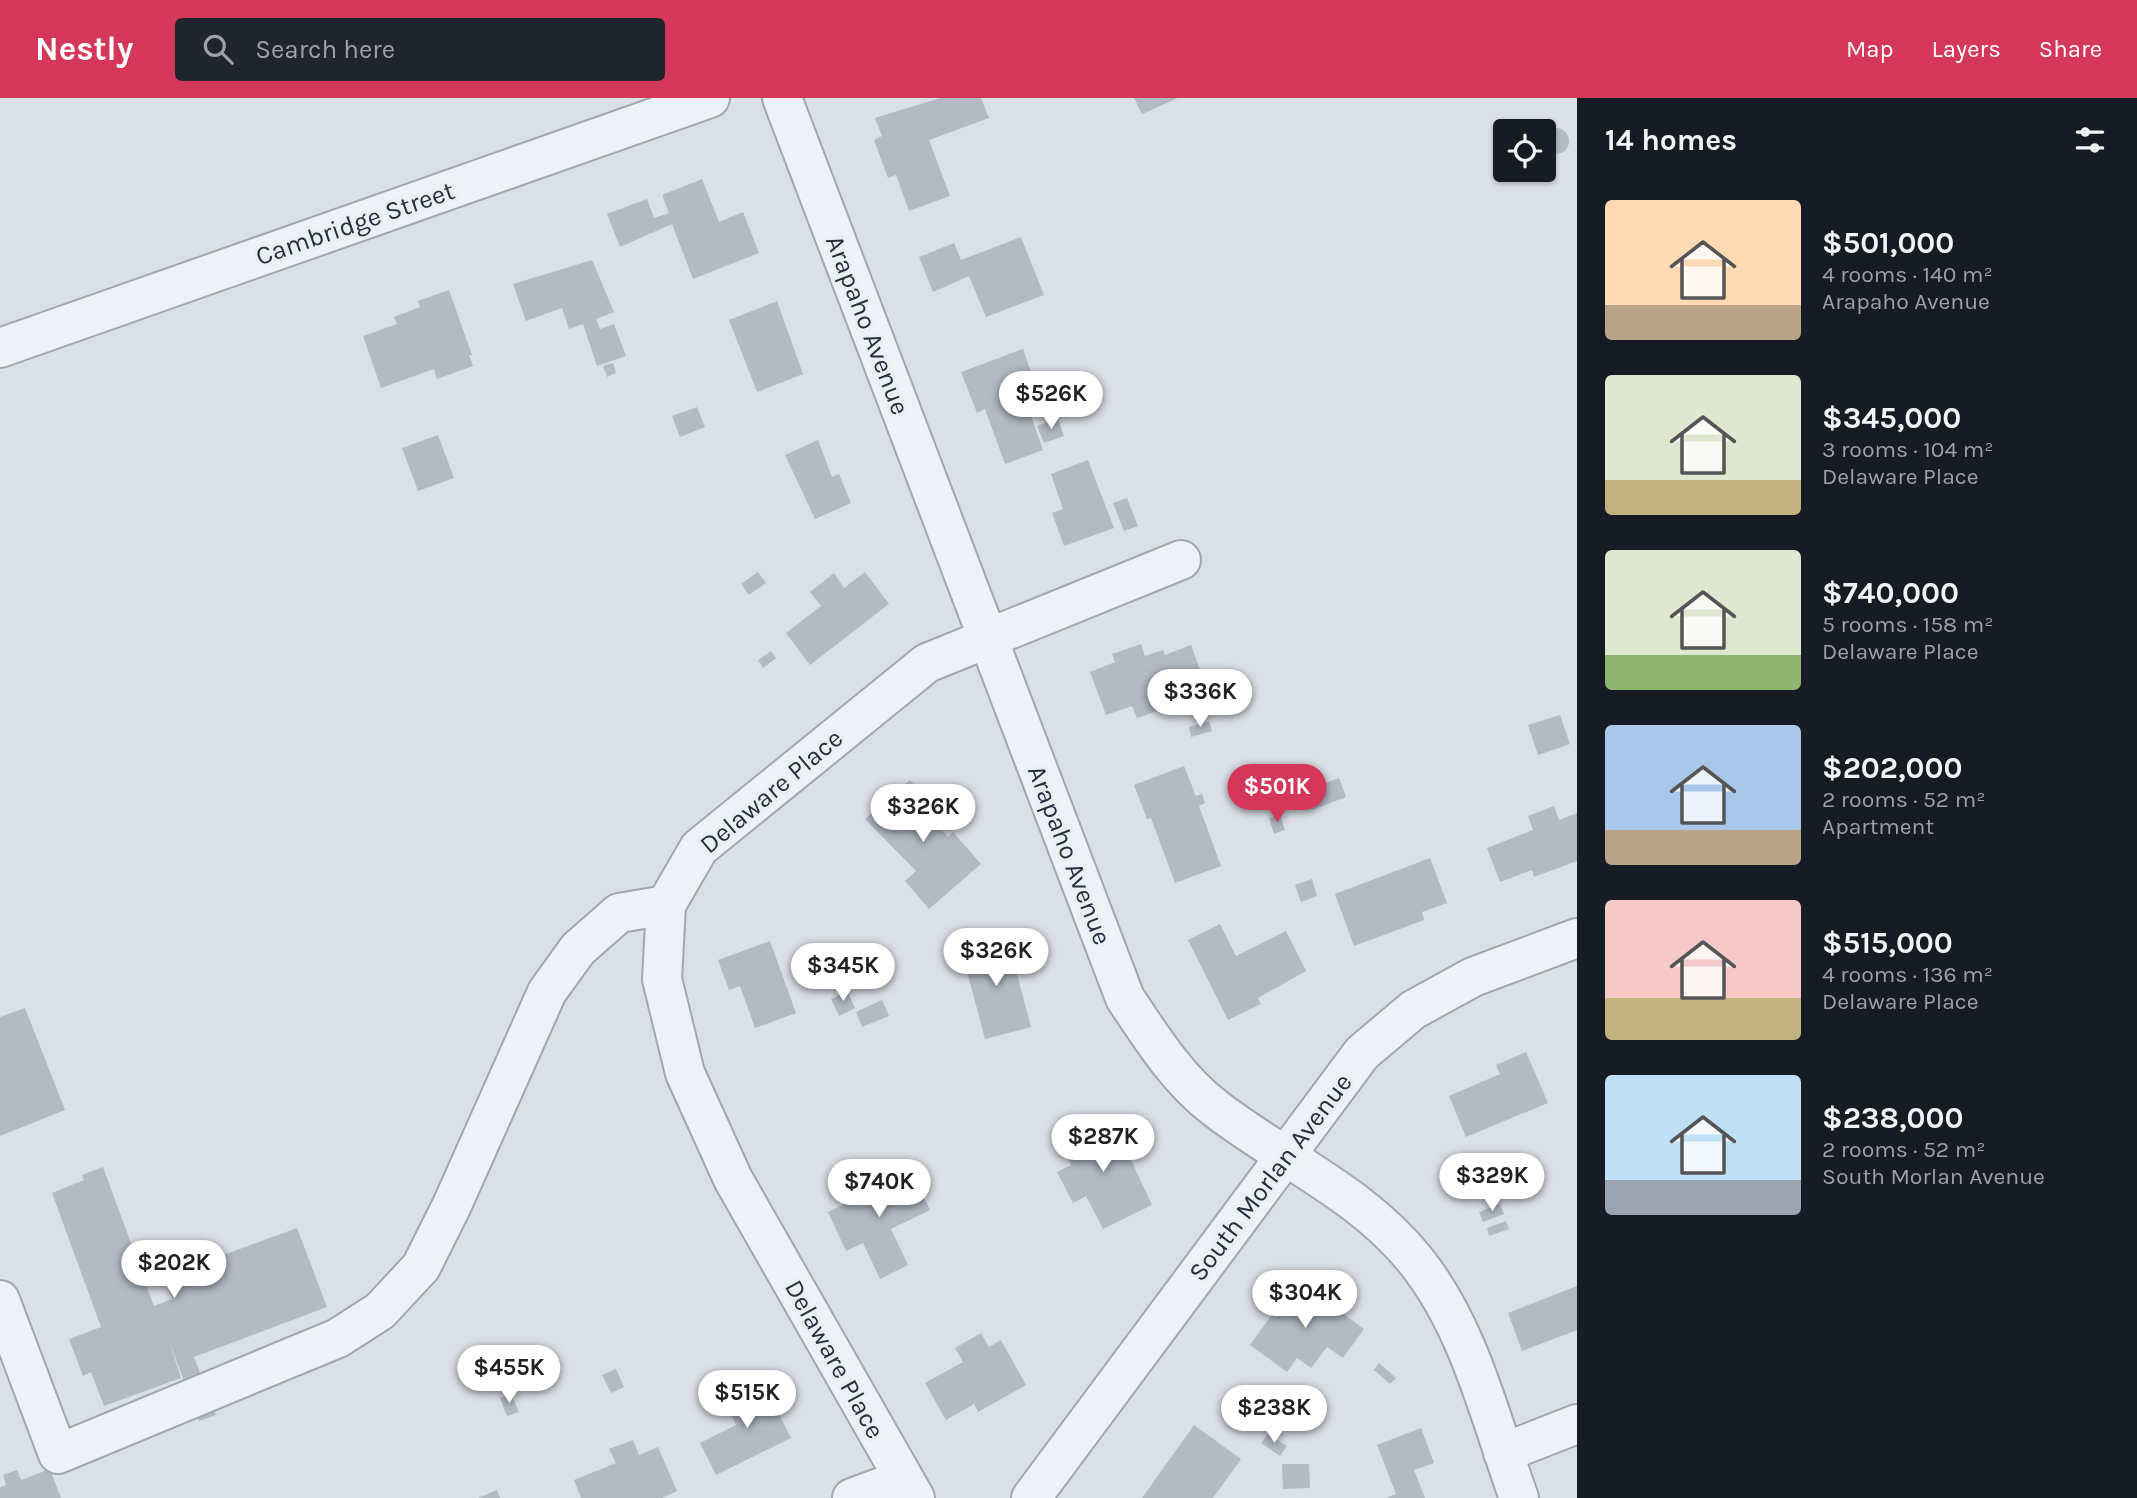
<!DOCTYPE html>
<html lang="en">
<head>
<meta charset="utf-8">
<style>
	body { margin:0; font-family:Karla,sans-serif; background:#20242c; color:#f1f3f6; height:100vh; display:flex; flex-direction:column; font-size:26px; white-space:nowrap }
	* { box-sizing:border-box; margin:0 }
	p { font-size:23px; color:#9ea1a6 }
	.icon { flex:none; width:38px; height:38px; fill:none; stroke:currentColor; stroke-width:2; stroke-linecap:round; stroke-linejoin:round }
	.map { position:relative; flex:1; overflow:hidden }
	.panel { display:flex; flex-direction:column; background:#171b24; width:560px }
	.panel>* { flex:none }
	.tools { position:absolute; left:1493px; top:21px; display:grid; gap:14px }
	.tools a { display:grid; place-items:center; width:63px; height:63px; border-radius:7px; background:#171b24; box-shadow:0 2px 5px #0004; font-size:35px }
	.price { position:absolute; translate:-50% -60px; padding:0 16px; border-radius:24px; background:#fff; color:#222; font-size:23px; line-height:46px; filter:drop-shadow(0 2px 4px #0008) }
	.price::after { content:''; position:absolute; left:50%; top:42px; width:21px; height:16px; margin-left:-10px; background:inherit; clip-path:polygon(0 0,100% 0,50% 100%) }
	.price.selected { background:#d43759; color:#fff }
	ul { padding:0; list-style:none }
	li { display:flex; align-items:center; gap:21px; height:175px; padding:0 28px }
	li span { display:grid; place-items:center; flex:none; width:196px; height:140px; border-radius:7px; color:#555 }
	li>.icon { margin-inline-start:auto }
	span .icon { width:84px; height:84px; fill:#fffc; stroke-width:1 }
	li b { font-size:30px }
	h2 { display:flex; justify-content:space-between; align-items:center; height:84px; padding:0 28px; font-size:30px }
	header { display:flex; align-items:center; gap:42px; box-sizing:border-box; height:98px; padding:0 35px; background:#d43759; color:#fff }
	header strong { font-size:33px }
	nav { display:flex; gap:38px; margin-inline-start:auto; font-size:24px }
	.search { width:490px; height:63px; background:#20242c; display:flex; align-items:center; gap:18px; box-sizing:border-box; padding:0 24px; border-radius:7px; color:#9ea1a6; font-size:26px }
	main { display:flex; flex:1; min-height:0 }
	.map>svg:first-child { display:block }
</style>
</head>
<body>
<header>
<strong>Nestly</strong>
<div class="search"><svg class="icon" aria-label="search" viewBox="0 0 24 24"><circle cx="10" cy="10" r="6"/><path d="M15 15l6 6"/></svg>Search here</div>
<nav><a>Map</a><a>Layers</a><a>Share</a></nav>
</header>
<main>
<div class="map">
<svg width="1577" height="1400" viewBox="0 0 1577 1400">
	<rect width="100%" height="100%" fill="#dbe0e7"/>
	<path fill="#b2bac4" d="M940 0H981L989 20 929 42 950 98 909 113 896 77 888 80 874 42 882 38 875 20Z
		M1134 0H1178L1142 16Z
		M1543 43a13 13 0 1 1 26 0a13 13 0 1 1-26 0Z
		M702 81 719 124 743 114 759 155 693 181 672 126 620 149 607 116 647 101 654 120 669 115 662 97Z
		M1021 139 1044 197 986 219 969 178 933 194 919 159 954 145 961 162Z
		M592 162 614 214 596 221 600 231 614 226 626 258 597 268 583 226 569 231 562 210 526 223 513 186Z
		M449 192 472 257H469L473 268 437 281 434 271 381 290 363 238 397 226 394 219 420 209 418 203Z
		M777 203 803 276 757 294 729 222Z
		M1023 251 1031 274 1017 279 1043 352 1005 366 985 311 977 315 961 274Z
		M613 265 616 275 607 279 603 268Z
		M697 309 705 329 680 339 672 318Z
		M1058 320 1064 338 1044 345 1037 328Z
		M438 337 454 380 418 393 402 350Z
		M818 342 832 379 839 376 851 405 815 421 785 357Z
		M1088 362 1114 430 1064 448 1052 415 1063 411 1051 376Z
		M1127 400 1138 428 1124 433 1113 405Z
		M758 474 766 485 749 497 741 486Z
		M865 474 889 506 810 567 786 535 821 508 810 494 834 475 844 490Z
		M1141 546 1145 558 1163 552 1165 557 1191 547 1203 580 1161 596 1166 610 1137 620 1132 608 1106 617 1090 574 1115 564 1112 556Z
		M771 553 776 560 763 570 758 562Z
		M1560 617 1570 646 1538 657 1528 627Z
		M1209 623 1212 633 1191 639 1189 629Z
		M1184 668 1196 698 1202 696 1205 705 1199 708 1221 768 1175 785 1151 720 1147 721 1134 687Z
		M1339 680 1346 699 1312 712 1305 693Z
		M910 682 935 711 928 716 948 739 953 734 981 766 929 811 905 783 916 773 865 721Z
		M1554 708 1559 722 1577 715V763L1534 779 1532 772 1500 784 1487 750 1533 732 1528 718Z
		M1280 717 1285 732 1274 736 1269 720Z
		M1430 760 1447 805 1422 814 1424 822 1354 848 1335 796Z
		M1312 781 1317 798 1301 804 1295 787Z
		M1220 826 1236 858 1286 833 1306 873 1258 900 1261 906 1228 922 1188 842Z
		M1007 838 1031 929 985 941 961 851Z
		M770 843 796 915 755 930 740 888 729 892 718 862Z
		M847 893 855 910 839 918 831 901Z
		M882 902 889 918 862 929 856 914Z
		M25 910 65 1012 0 1038V919Z
		M1526 954 1548 1005 1466 1039 1449 998 1500 976 1496 967Z
		M1111 1019 1152 1107 1103 1131 1086 1098 1073 1105 1057 1074 1071 1067 1060 1045Z
		M103 1069 154 1208 172 1201 163 1179 297 1130 327 1209 194 1259 216 1317 199 1323 169 1243 181 1280 104 1308 91 1274 83 1278 69 1241 101 1229 52 1095 84 1082 82 1077Z
		M911 1072 930 1112 891 1131 908 1167 880 1181 863 1145 846 1153 828 1114 843 1107 837 1095 868 1080 873 1091Z
		M1500 1106 1504 1116 1483 1124 1479 1114Z
		M1506 1123 1509 1131 1489 1138 1487 1130Z
		M1297 1182 1364 1231 1343 1260 1327 1249 1311 1270 1297 1260 1287 1274 1250 1247Z
		M1577 1188V1232L1522 1253 1508 1215Z
		M981 1235 989 1249 1001 1242 1026 1287 978 1314 974 1306 946 1322 925 1285 963 1264 955 1250Z
		M1379 1265 1396 1280 1390 1286 1374 1272Z
		M616 1271 624 1289 611 1295 602 1277Z
		M762 1283 791 1340 716 1377 700 1345 736 1327 724 1302Z
		M511 1296 519 1314 507 1318 500 1300Z
		M1194 1327 1241 1361 1213 1400H1142Z
		M1421 1330 1434 1365 1414 1372 1425 1400H1386L1396 1396 1377 1347Z
		M1268 1336 1287 1348 1280 1358 1261 1345Z
		M633 1342 639 1357 658 1349 677 1393 662 1400H581L574 1382 616 1365 609 1351Z
		M1282 1366H1309L1310 1390 1283 1391Z
		M50 1371 61 1400H0V1389L6 1387 3 1377 17 1372 21 1382Z
		M497 1392 500 1400H478Z"/>
	<g fill="none" stroke-linecap="round" stroke-linejoin="round">
		<defs>
			<path id="minor" d="M782 0 1125 900C1151 939 1177 981 1215 1010 1282 1062 1362 1095 1416 1163 1470 1231 1490 1320 1519 1400
				M0 250 710 0
				M0 1202 58 1356 338 1240 380 1213 421 1169 452 1107 547 894 578 851 619 815 666 807
				M1503 1355 1577 1326
				M852 1400 903 1381
				M915 1400 733 1081 685 975 662 881 666 807 699 750 927 565 1181 462
				M1031 1400 1362 955 1413 912 1473 879 1577 840"/>
		</defs>
		<use href="#minor" stroke="#a1a7b1" stroke-width="42"/>
		<use href="#minor" stroke="#eef1f5" stroke-width="38"/>
	</g>
	<g text-anchor="middle" stroke-width="7" stroke-linejoin="round" paint-order="stroke">
		<g font-size="26" fill="#252f3d" stroke="#eaeff4">
			<text transform="translate(355 125) rotate(-19)" y="9">Cambridge Street</text>
			<text transform="translate(868 227) rotate(69)" y="9">Arapaho Avenue</text>
			<text transform="translate(771 693) rotate(-40)" y="9">Delaware Place</text>
			<text transform="translate(1070 757) rotate(69)" y="9">Arapaho Avenue</text>
			<text transform="translate(1270 1079) rotate(-53)" y="9">South Morlan Avenue</text>
			<text transform="translate(835 1261) rotate(61)" y="9">Delaware Place</text>
		</g>
	</g>
</svg>
<div class="tools">
<a><svg class="icon" aria-label="locate" viewBox="0 0 24 24"><circle cx="12" cy="12" r="6"/><path d="M12 2v4M12 18v4M2 12h4M18 12h4"/></svg></a>
</div>
<b class="price" style="left:1051px;top:333px">$526K</b>
<b class="price" style="left:1200px;top:631px">$336K</b>
<b class="price selected" style="left:1277px;top:726px">$501K</b>
<b class="price" style="left:923px;top:746px">$326K</b>
<b class="price" style="left:996px;top:890px">$326K</b>
<b class="price" style="left:843px;top:905px">$345K</b>
<b class="price" style="left:1103px;top:1076px">$287K</b>
<b class="price" style="left:1492px;top:1115px">$329K</b>
<b class="price" style="left:879px;top:1121px">$740K</b>
<b class="price" style="left:174px;top:1202px">$202K</b>
<b class="price" style="left:1305px;top:1232px">$304K</b>
<b class="price" style="left:509px;top:1307px">$455K</b>
<b class="price" style="left:747px;top:1332px">$515K</b>
<b class="price" style="left:1274px;top:1347px">$238K</b>
</div>
<section class="panel">
<h2>14 homes<svg class="icon" aria-label="filters" viewBox="0 0 24 24"><path d="M4 7h16M4 17h16"/><circle cx="9" cy="7" r="2"/><circle cx="15" cy="17" r="2"/></svg></h2>
<ul>
<li><span style="background:linear-gradient(#ffd9b3 75%,#b9a48a 0)"><svg class="icon" aria-label="home" viewBox="0 0 24 24"><path d="M3 11l9-7 9 7M6 9v11h12V9"/></svg></span><div><b>$501,000</b><p>4 rooms · 140 m²</p><p>Arapaho Avenue</p></div></li>
<li><span style="background:linear-gradient(#dfe7d0 75%,#c2b280 0)"><svg class="icon" aria-label="home" viewBox="0 0 24 24"><path d="M3 11l9-7 9 7M6 9v11h12V9"/></svg></span><div><b>$345,000</b><p>3 rooms · 104 m²</p><p>Delaware Place</p></div></li>
<li><span style="background:linear-gradient(#dfe7d0 75%,#8fb573 0)"><svg class="icon" aria-label="home" viewBox="0 0 24 24"><path d="M3 11l9-7 9 7M6 9v11h12V9"/></svg></span><div><b>$740,000</b><p>5 rooms · 158 m²</p><p>Delaware Place</p></div></li>
<li><span style="background:linear-gradient(#a9c7e8 75%,#b9a48a 0)"><svg class="icon" aria-label="home" viewBox="0 0 24 24"><path d="M3 11l9-7 9 7M6 9v11h12V9"/></svg></span><div><b>$202,000</b><p>2 rooms · 52 m²</p><p>Apartment</p></div></li>
<li><span style="background:linear-gradient(#f6c9c9 70%,#c2b280 0)"><svg class="icon" aria-label="home" viewBox="0 0 24 24"><path d="M3 11l9-7 9 7M6 9v11h12V9"/></svg></span><div><b>$515,000</b><p>4 rooms · 136 m²</p><p>Delaware Place</p></div></li>
<li><span style="background:linear-gradient(#bfe0f5 75%,#9aa5b1 0)"><svg class="icon" aria-label="home" viewBox="0 0 24 24"><path d="M3 11l9-7 9 7M6 9v11h12V9"/></svg></span><div><b>$238,000</b><p>2 rooms · 52 m²</p><p>South Morlan Avenue</p></div></li>
</ul>
</section>
</main>
</body>
</html>
